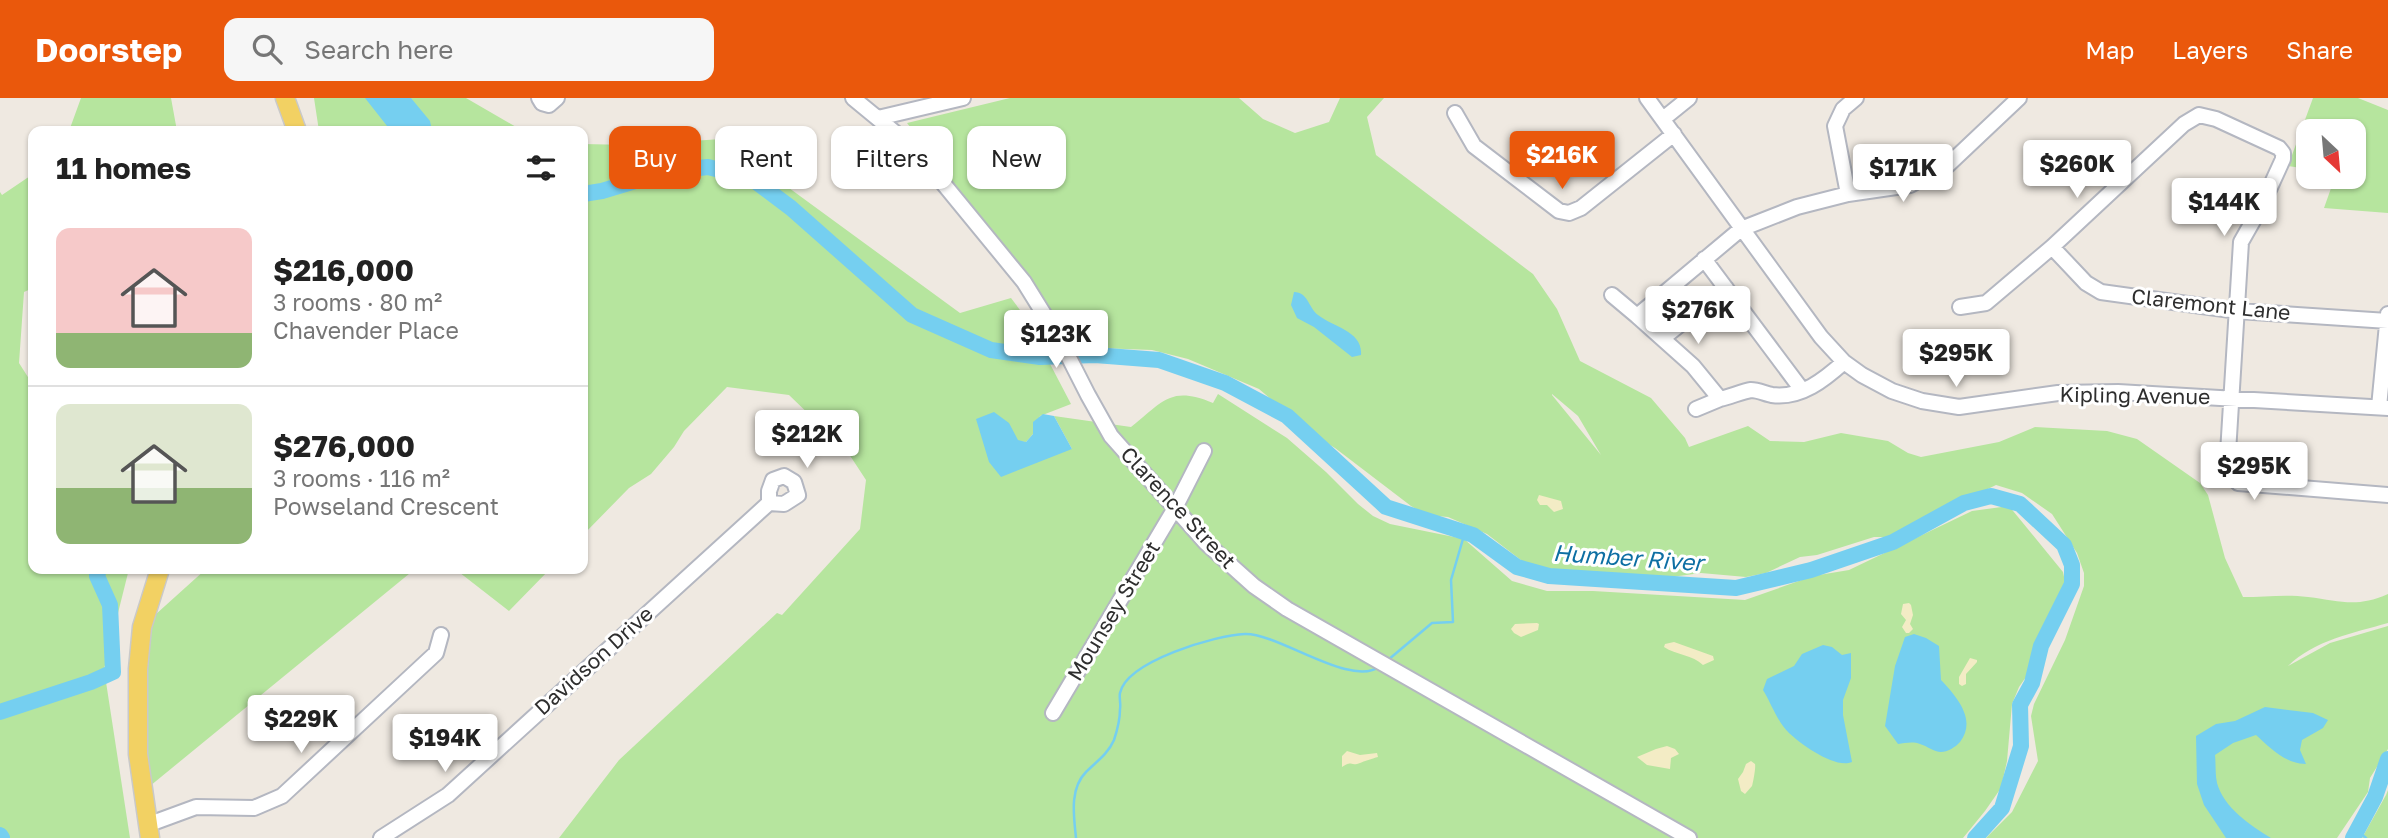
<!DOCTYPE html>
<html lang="en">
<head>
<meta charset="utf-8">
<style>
	body { margin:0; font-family:"Golos Text",sans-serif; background:#f6f6f6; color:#222; height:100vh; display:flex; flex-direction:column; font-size:26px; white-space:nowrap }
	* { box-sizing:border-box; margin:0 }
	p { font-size:23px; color:#767676 }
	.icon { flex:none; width:38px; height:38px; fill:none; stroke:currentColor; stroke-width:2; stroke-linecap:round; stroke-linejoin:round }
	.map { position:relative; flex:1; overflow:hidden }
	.drawer { position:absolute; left:28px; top:28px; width:560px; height:448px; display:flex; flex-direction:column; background:#fff; border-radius:14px; box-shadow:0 2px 5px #0004 }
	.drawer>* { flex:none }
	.hud { position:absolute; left:609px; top:28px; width:665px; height:63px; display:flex; gap:14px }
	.needle { width:46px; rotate:154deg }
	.tools { position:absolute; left:2296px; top:21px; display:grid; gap:14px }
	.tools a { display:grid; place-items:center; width:70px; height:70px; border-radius:14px; background:#fff; box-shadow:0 2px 5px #0004; font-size:35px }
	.price { position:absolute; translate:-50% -60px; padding:0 16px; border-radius:7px; background:#fff; color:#222; font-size:23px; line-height:46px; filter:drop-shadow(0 2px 4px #0008) }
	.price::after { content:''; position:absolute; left:50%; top:42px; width:21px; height:16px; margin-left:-10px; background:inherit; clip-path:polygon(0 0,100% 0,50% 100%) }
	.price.on { background:#ea580c; color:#fff }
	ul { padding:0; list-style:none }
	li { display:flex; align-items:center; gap:21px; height:175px; padding:0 28px }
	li+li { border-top:2px solid #e0e0e0 }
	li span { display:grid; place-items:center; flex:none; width:196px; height:140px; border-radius:14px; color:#555 }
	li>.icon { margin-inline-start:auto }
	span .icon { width:84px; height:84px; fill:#fffc; stroke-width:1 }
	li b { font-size:30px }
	h2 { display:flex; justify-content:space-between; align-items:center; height:84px; padding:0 28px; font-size:30px }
	.pill { padding:0 24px; border-radius:14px; background:#fff; box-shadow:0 2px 5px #0004; font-size:24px; line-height:63px }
	.pill.on { background:#ea580c; color:#fff }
	header { display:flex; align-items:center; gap:42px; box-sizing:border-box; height:98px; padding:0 35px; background:#ea580c; color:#fff }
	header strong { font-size:33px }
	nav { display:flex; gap:38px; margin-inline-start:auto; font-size:24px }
	.search { width:490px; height:63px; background:#f6f6f6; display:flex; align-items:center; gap:18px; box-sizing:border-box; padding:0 24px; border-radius:14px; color:#767676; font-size:26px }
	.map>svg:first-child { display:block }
</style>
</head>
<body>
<header>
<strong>Doorstep</strong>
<div class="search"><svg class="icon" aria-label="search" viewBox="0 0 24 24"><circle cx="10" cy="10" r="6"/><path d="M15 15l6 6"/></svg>Search here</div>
<nav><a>Map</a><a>Layers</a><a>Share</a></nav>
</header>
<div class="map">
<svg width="2388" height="740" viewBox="0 0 2388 740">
	<rect width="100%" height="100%" fill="#efe9e1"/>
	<path fill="#b6e59e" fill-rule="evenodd" d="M81 0H171L177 33H69Z
		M314 0H466L523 33H319Z
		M1010 0H1239L1263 21 1295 35 1329 24 1340 0H1384L1367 19 1376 57 1533 176 1557 211 1580 263 1651 300 1685 340 1689 349 1748 328 1770 343 1804 344 1841 335 1888 343 1908 355 1921 359 1999 344 2035 329 2107 333 2137 341 2200 385 2208 397 2225 460 2243 499C2264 499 2287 496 2308 499 2341 503 2356 510 2388 496V525C2353 535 2315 542 2288 568L2330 545 2388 528V651L2370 680 2368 694 2337 740H1986L2012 714 2038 663 2031 618 2034 606 2065 542 2084 488V475L2077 455 2052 416 2022 395 1996 387 1889 439H1874L1817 457 1800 459 1766 475 1746 479 1701 475 1664 480 1632 479 1535 473 1487 436 1448 419 1427 417 1411 408 1335 350 1312 336 1259 291 1188 261 1152 252 1072 249 1028 183 907 25ZM1552 296 1578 318 1601 357 1552 297Z
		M2313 0H2358L2388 12V115L2324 110 2335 79H2354V33H2308V71L2288 68Z
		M722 41 960 215 1011 200 1026 220 1071 306 1040 318 1033 336 1026 344 985 341 1072 351 1054 318 1131 329C1163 304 1170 287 1213 305L1218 296 1287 340 1326 374 1358 406 1373 418 1390 426 1464 441 1512 483 1547 493H1593L1745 502 1813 478 1849 472 1972 413 2009 408 2063 474 2067 493 2035 566 2019 589 2012 606 2007 663 2001 690 1985 713 1963 740H559L619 662 777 515 782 517 860 431 866 382 847 353 789 297 727 289 684 333 674 349 651 376 629 390 583 437V46L630 47Z
		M33 76V190L24 194 19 265 33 287V471H129L104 571 130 740H0V94L2 97Z
		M206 471H415L150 688 142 630 145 526Z
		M455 471H550L509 513Z
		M2388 692V740H2362L2386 697Z"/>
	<path fill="#f3ecc5" d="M1539 397 1561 403 1563 411 1554 414 1547 407H1540L1537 402Z
		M1909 505 1911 507 1913 517 1910 526 1913 531 1909 535H1906L1902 529 1906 522 1901 516 1903 506Z
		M1537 525 1539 526 1538 532 1521 539 1514 535 1511 531 1515 526Z
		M1674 544 1713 558 1714 562 1703 567C1693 557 1676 557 1664 549L1665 546Z
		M1970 560 1977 562V564L1966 576V586L1962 588 1959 586V579Z
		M1667 648 1675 651 1679 656 1671 660 1670 671 1647 667 1637 659 1656 651Z
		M1347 653 1360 657 1377 655 1378 659C1373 660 1360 665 1357 666 1349 667 1352 663 1342 669V658Z
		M1751 663 1755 666C1756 669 1753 685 1752 688L1745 696 1741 693 1738 681 1743 674 1746 666Z"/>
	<path fill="#75cff0" d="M365 0H411L430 23 432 33H391Z
		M1294 194C1308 194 1308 209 1318 217 1333 229 1363 233 1361 257L1352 259 1314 229 1297 220 1291 207Z
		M994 314 1009 325 1018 342 1026 344 1033 336V324L1043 316 1054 318 1072 351 1001 379 989 364 976 321Z
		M1914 536 1926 540 1939 548 1941 582C1957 599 1977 622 1960 644 1956 649 1947 654 1941 654 1934 654 1927 648 1920 646 1913 643 1905 645 1898 646L1885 628 1895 568 1905 539Z
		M1823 547 1832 549 1842 557 1851 555V580L1843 602V617L1852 664C1835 671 1802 647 1789 635 1778 625 1771 605 1763 592L1767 581 1794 568 1802 556Z
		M2265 609 2313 615 2328 622 2323 630 2302 642 2300 652 2306 666C2286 666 2270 650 2256 637L2233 645 2215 657C2216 666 2215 676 2217 685 2224 710 2250 727 2271 740H2226L2204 707 2197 686 2196 638 2216 626 2235 623Z"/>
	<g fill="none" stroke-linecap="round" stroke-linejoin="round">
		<path stroke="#75cff0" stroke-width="2.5" d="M1388 562 1432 525 1453 524 1451 482 1465 434
			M2358 733 2366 740
			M1076 740C1074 719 1069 691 1086 674 1096 664 1108 656 1114 642 1117 633 1120 620 1120 611 1121 606 1119 600 1120 595 1127 563 1216 537 1245 536 1279 535 1352 591 1380 568"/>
		<path stroke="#75cff0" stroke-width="16" d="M583 96 602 93 665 74 708 69 751 80 791 110 912 217 991 252 1040 259 1095 257 1159 262 1225 285 1287 318 1386 409 1473 437 1517 469 1549 478 1736 490 1811 472 1893 444 1964 405 1991 398 2020 406 2064 447 2072 467V486L2041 548 2032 585 2020 607 2021 648 2002 710 1975 740
			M0 614 91 584 113 574 110 507 97 478 99 471
			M0 737 2 740
			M2353 740 2375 699 2388 661"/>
		<defs>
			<path id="minor" d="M539 0 542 5 549 7 557 0
				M853 0 904 42 924 62 1024 184 1060 242 1088 297 1111 338 1206 445 1254 488 1287 511 1689 740
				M1647 0 1821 239 1844 264 1862 277 1892 293 1922 303 1959 309 2058 295 2118 294 2388 310
				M1455 15 1474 48 1559 113 1569 115 1581 110 1674 36
				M878 20 963 0
				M1663 21 1689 0
				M1848 96 1835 28 1843 11 1856 0
				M2052 149 2086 185 2101 194 2238 213 2388 223
				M1704 161 1802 292
				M1612 197 1637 218
				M1960 209 1986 205 2052 149 2184 26 2199 17 2216 21 2279 50 2283 55V61L2262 107 2241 144 2227 371 2238 385 2388 397
				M1663 240 1726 190
				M1844 264C1825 281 1801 301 1772 297 1766 296 1758 292 1751 292 1744 293 1729 299 1720 301L1693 268 1637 218 1741 131 1797 109 1848 96 1910 87 1948 67 2019 0
				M2379 309 2388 216
				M1696 311 1720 301
				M1053 615 1175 410 1204 353
				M147 727 196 709 254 710 282 698 436 555 441 537
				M381 740 448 697 769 405V393L773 382 784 378 794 384 798 397 784 406 769 405"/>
			<path id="major" d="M285 0 297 33
				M150 740 138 656V571L142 529 160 471"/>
		</defs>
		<use href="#minor" stroke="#b4b7c1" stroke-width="18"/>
		<use href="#major" stroke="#c9c9c9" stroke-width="21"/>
		<use href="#minor" stroke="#fff" stroke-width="14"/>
		<use href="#major" stroke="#f2d163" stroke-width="18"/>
	</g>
	<g text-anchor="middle" stroke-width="6" stroke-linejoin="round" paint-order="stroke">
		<g font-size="21" fill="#2e2e2e" stroke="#fff">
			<text transform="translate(2211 207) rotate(6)" y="7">Claremont Lane</text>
			<text transform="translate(2135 298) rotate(1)" y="7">Kipling Avenue</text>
			<text transform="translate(1178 410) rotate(47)" y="7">Clarence Street</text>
			<text transform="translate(1114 513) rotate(-59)" y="7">Mounsey Street</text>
			<text transform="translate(594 563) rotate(-42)" y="7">Davidson Drive</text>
		</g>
		<g font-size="23" font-style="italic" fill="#0d6fa3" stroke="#fff">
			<text transform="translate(1628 460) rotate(4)" y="8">Humber River</text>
		</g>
	</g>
</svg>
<div class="tools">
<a><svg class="needle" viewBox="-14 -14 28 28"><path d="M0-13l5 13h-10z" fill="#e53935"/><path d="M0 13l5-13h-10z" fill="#767676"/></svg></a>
</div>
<b class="price on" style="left:1562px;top:93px">$216K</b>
<b class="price" style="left:2077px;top:102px">$260K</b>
<b class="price" style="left:1903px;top:106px">$171K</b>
<b class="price" style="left:2224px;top:140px">$144K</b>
<b class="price" style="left:1698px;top:248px">$276K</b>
<b class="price" style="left:1056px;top:272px">$123K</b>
<b class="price" style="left:1956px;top:291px">$295K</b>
<b class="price" style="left:807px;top:372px">$212K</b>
<b class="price" style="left:2254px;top:404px">$295K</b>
<b class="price" style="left:301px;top:657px">$229K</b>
<b class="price" style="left:445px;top:676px">$194K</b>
<div class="hud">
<a class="pill on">Buy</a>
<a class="pill">Rent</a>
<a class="pill">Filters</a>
<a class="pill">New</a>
</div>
<section class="drawer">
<h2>11 homes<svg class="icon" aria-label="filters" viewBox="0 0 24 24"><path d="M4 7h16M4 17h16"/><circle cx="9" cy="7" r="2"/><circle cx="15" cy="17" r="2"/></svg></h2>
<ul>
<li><span style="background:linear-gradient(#f6c9c9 75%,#8fb573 0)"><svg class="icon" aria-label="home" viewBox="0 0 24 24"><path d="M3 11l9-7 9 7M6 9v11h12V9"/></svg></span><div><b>$216,000</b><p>3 rooms · 80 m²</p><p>Chavender Place</p></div></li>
<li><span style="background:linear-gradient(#dfe7d0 60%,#8fb573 0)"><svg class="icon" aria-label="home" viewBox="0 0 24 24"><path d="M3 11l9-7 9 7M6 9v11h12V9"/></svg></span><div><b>$276,000</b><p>3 rooms · 116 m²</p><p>Powseland Crescent</p></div></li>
</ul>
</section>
</div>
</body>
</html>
